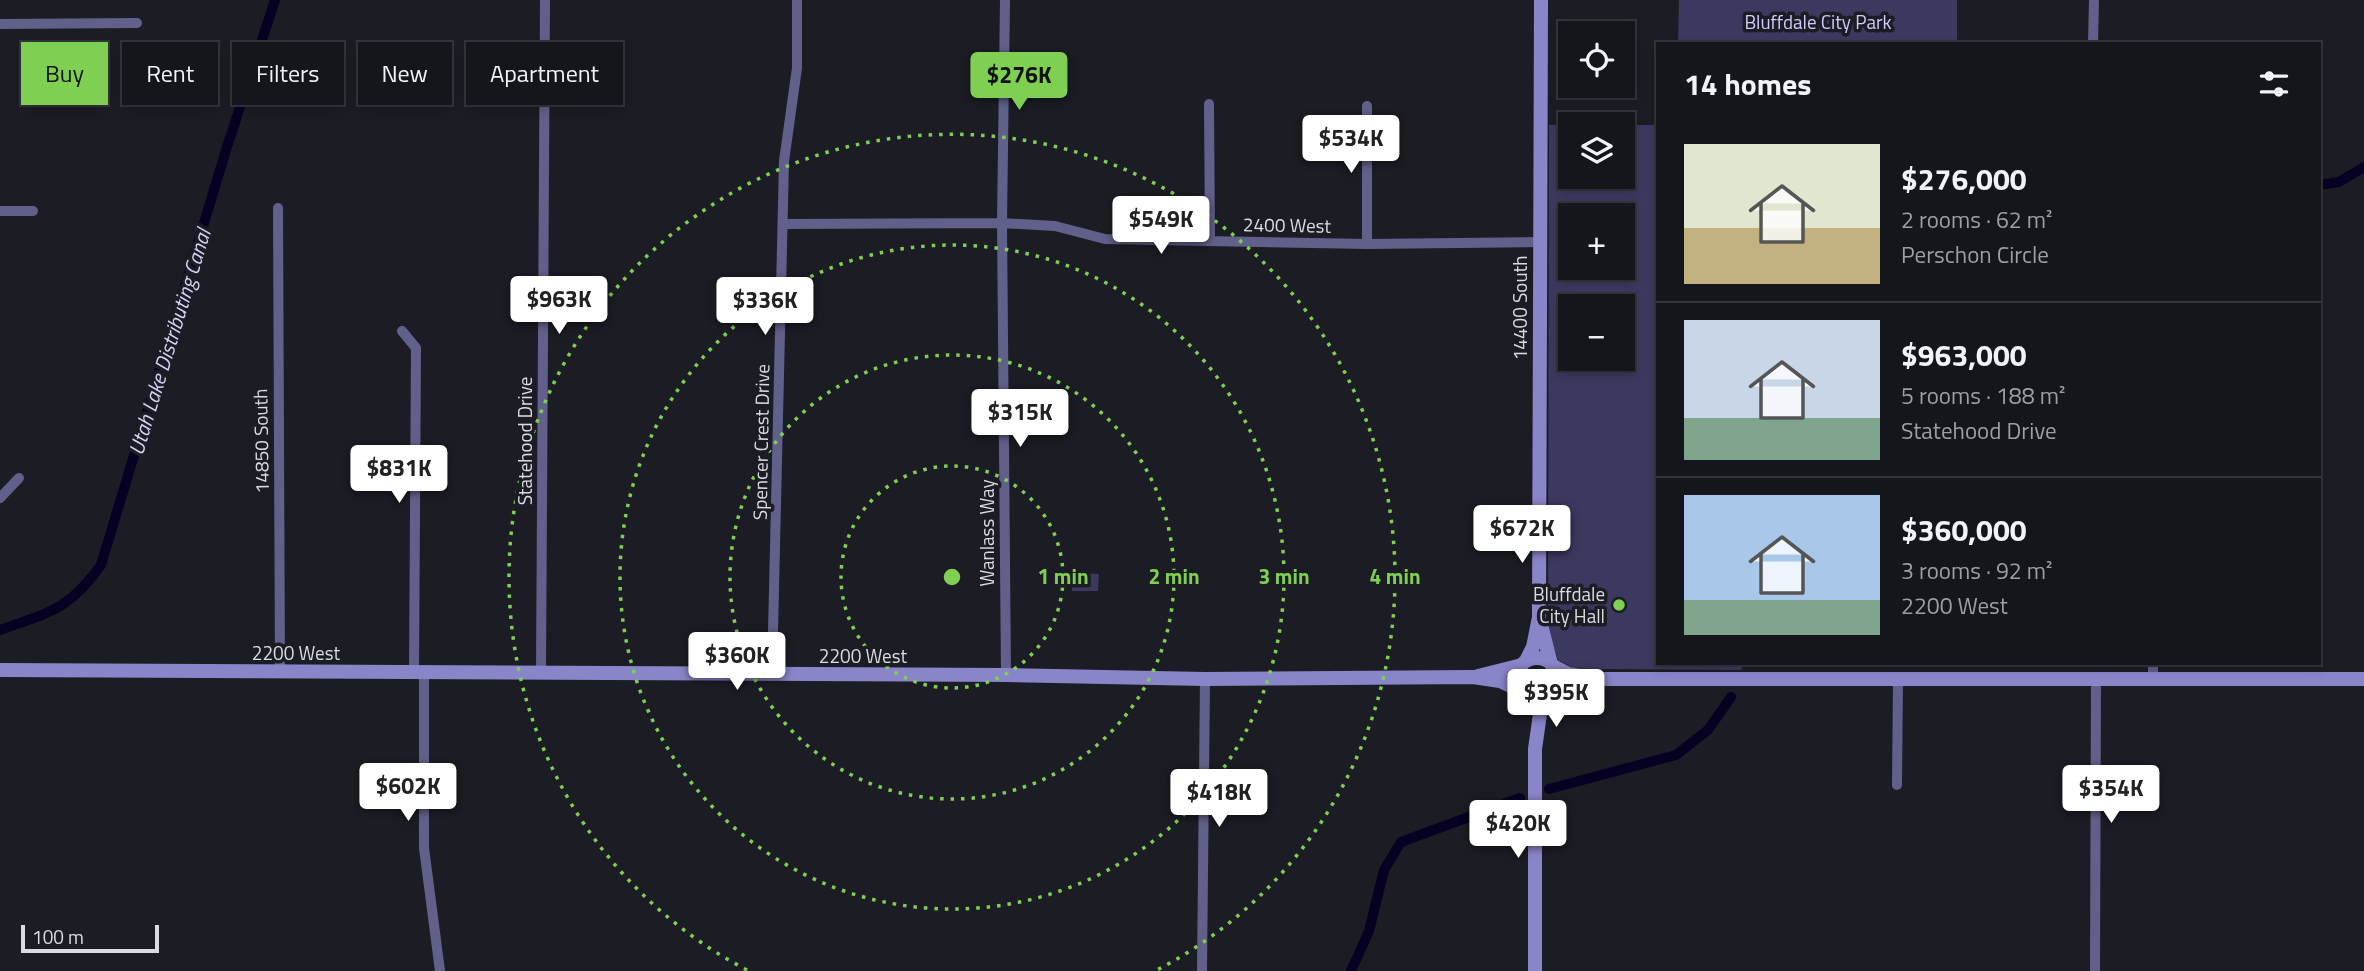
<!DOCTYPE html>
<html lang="en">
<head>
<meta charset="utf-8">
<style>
	body { margin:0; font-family:"Titillium Web",sans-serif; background:#1e1e25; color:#f1f3f6; height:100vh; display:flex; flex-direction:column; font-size:26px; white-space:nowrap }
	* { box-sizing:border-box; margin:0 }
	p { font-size:23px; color:#9d9fa3 }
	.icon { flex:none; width:38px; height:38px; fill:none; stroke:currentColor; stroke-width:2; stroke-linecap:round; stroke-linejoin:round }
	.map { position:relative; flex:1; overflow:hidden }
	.sheet { position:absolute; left:1656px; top:42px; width:665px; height:623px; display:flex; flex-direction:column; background:#15151c; border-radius:0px; box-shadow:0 4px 10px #0003,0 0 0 2px #34343b }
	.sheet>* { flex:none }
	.hud { position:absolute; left:21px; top:42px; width:665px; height:63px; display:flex; gap:14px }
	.fabs { position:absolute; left:1558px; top:21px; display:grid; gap:14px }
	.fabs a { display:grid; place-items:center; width:77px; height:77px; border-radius:0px; background:#15151c; box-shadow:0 4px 10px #0003,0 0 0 2px #34343b; font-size:35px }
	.scale { position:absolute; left:21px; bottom:18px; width:138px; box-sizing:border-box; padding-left:7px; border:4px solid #dbdbe2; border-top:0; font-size:19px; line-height:24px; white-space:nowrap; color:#dbdbe2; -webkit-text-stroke:5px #1c1c25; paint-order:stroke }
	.price { position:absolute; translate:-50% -60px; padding:0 16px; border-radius:7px; background:#fff; color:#222; font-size:23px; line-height:46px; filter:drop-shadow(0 2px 4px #0008) }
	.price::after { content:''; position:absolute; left:50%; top:42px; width:21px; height:16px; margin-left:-10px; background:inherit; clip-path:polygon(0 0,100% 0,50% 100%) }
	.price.on { background:#7fd052; color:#111 }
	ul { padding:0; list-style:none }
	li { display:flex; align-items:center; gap:21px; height:175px; padding:0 28px }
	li+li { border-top:2px solid #34343b }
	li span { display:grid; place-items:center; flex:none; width:196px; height:140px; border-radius:0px; color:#555 }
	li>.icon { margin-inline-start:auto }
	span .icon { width:84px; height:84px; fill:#fffc; stroke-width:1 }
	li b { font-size:30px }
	h2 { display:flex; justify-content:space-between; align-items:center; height:84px; padding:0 28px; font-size:30px }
	.chip { padding:0 24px; border-radius:0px; background:#15151c; box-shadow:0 4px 10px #0003,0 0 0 2px #34343b; font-size:24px; line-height:63px }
	.chip.on { background:#7fd052; color:#111 }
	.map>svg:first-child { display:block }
</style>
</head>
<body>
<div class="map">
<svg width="2364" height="971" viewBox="0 0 2364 971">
	<rect width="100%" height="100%" fill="#1c1c25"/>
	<path fill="#3b395f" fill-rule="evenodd" d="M1679 0H1957V44H1678Z
		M1549 125H1570V177H1622V125H1657V663H1744L1741 670 1605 669 1580 672 1558 660 1548 631ZM1570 215H1622V268H1570ZM1570 306H1622V359H1570Z
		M1072 573 1099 574 1098 591H1072Z"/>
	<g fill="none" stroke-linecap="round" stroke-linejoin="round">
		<path stroke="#060023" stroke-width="10" d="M2319 185 2339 182 2364 167
			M0 630C50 612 69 610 101 565L226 150 275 0
			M1549 789 1676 755 1708 730 1731 697
			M1351 971 1369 931 1384 870 1401 842 1520 798"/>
		<path stroke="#61608a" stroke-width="10" d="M1005 0 1002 223 1006 675
			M0 24 137 23
			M2093 44 2094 0
			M1209 104 1210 241
			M278 208 280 673
			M0 211H33
			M784 224 1002 223 1055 226 1105 239 1367 244 1540 242
			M1367 244V106
			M402 331 416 348 414 672
			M0 498 19 478
			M541 672 545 0
			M424 673V848L440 971
			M772 675 784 161 797 68V0
			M2153 679V663
			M1897 785 1898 678
			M1202 971 1205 679
			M2095 971 2096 679"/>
		<path stroke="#8985c9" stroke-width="14" d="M1540 621 1551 664
			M1516 679a21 21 0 1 1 42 0a21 21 0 1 1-42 0Z
			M1526 661 1533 647 1539 617 1541 0
			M1553 666 1568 674 1595 679H2364
			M0 670 1006 675 1205 679 1473 677 1500 681 1519 690
			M1478 676 1522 665
			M1553 692 1593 679
			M1535 971V749L1540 714 1549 696"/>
	</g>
	<g fill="none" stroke="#7fd052" stroke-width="3.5" stroke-dasharray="3.5 7">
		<circle cx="952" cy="577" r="111"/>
		<circle cx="952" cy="577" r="222"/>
		<circle cx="952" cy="577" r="332"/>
		<path d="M747 970A443 443 0 1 1 1157 970"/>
	</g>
	<circle fill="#7fd052" stroke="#1c1c25" stroke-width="2.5" cx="1619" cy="605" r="7"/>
	<g text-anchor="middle" stroke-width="7" stroke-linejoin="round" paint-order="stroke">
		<g font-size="19" fill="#cdccfe" stroke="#1c1c25">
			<text x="1818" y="29">Bluffdale City Park</text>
		</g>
		<g font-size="19" fill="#dbdbe2" stroke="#1c1c25">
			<text transform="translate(1287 225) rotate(1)" y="7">2400 West</text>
			<text transform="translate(1520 308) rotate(-90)" y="7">14400 South</text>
			<text transform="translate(261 441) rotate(-91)" y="7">14850 South</text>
			<text transform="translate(525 441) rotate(-90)" y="7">Statehood Drive</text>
			<text transform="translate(761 442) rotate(-89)" y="7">Spencer Crest Drive</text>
			<text transform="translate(987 533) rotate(-90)" y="7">Wanlass Way</text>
			<text x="296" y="660">2200 West</text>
			<text x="863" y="663">2200 West</text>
		</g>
		<g font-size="19" fill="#dbdbe2" stroke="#1c1c25" text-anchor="end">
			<text x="1605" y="601">Bluffdale<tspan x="1605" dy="22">City Hall</tspan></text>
		</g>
		<g font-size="21" font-style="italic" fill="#d3d3f5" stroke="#1c1c25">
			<text transform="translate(170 342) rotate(-73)" y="7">Utah Lake Distributing Canal</text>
		</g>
	</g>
	<circle cx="952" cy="577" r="10" fill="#7fd052" stroke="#1c1c25" stroke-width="3.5"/>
	<g font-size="21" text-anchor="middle" font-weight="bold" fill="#7fd052" stroke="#1c1c25" stroke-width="7" stroke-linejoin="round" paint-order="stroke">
		<text x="1063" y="584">1 min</text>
		<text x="1174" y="584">2 min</text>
		<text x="1284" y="584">3 min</text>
		<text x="1395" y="584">4 min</text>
	</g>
</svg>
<div class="fabs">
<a><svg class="icon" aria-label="locate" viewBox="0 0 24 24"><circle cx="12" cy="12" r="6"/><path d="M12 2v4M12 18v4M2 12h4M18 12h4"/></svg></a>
<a><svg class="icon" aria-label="layers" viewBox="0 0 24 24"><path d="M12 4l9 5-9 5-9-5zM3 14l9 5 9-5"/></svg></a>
<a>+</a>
<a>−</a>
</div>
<div class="scale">100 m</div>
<b class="price on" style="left:1019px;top:112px">$276K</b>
<b class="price" style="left:1351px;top:175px">$534K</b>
<b class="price" style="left:1161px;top:256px">$549K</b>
<b class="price" style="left:559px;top:336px">$963K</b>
<b class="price" style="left:765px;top:337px">$336K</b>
<b class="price" style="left:1020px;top:449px">$315K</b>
<b class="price" style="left:399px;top:505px">$831K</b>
<b class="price" style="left:1522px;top:565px">$672K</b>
<b class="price" style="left:737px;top:692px">$360K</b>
<b class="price" style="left:1556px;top:729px">$395K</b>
<b class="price" style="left:408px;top:823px">$602K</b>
<b class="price" style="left:2111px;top:825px">$354K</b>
<b class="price" style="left:1219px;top:829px">$418K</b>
<b class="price" style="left:1518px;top:860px">$420K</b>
<div class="hud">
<a class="chip on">Buy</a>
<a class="chip">Rent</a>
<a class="chip">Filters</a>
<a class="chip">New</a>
<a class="chip">Apartment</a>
</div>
<section class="sheet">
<h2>14 homes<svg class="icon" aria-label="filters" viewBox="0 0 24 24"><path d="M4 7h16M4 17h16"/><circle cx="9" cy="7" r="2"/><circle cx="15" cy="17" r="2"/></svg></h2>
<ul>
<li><span style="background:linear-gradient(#dfe7d0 60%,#c2b280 0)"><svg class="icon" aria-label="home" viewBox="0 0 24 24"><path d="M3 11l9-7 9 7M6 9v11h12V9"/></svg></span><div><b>$276,000</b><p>2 rooms · 62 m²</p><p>Perschon Circle</p></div></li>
<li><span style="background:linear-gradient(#c9d6e8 70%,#7fa58c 0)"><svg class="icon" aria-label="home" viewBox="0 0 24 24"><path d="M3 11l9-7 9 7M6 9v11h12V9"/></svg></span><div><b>$963,000</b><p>5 rooms · 188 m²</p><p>Statehood Drive</p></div></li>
<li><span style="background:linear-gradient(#a9c7e8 75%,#7fa58c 0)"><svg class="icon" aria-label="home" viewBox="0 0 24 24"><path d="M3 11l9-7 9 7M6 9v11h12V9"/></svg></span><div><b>$360,000</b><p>3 rooms · 92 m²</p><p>2200 West</p></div></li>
</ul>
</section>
</div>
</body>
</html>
